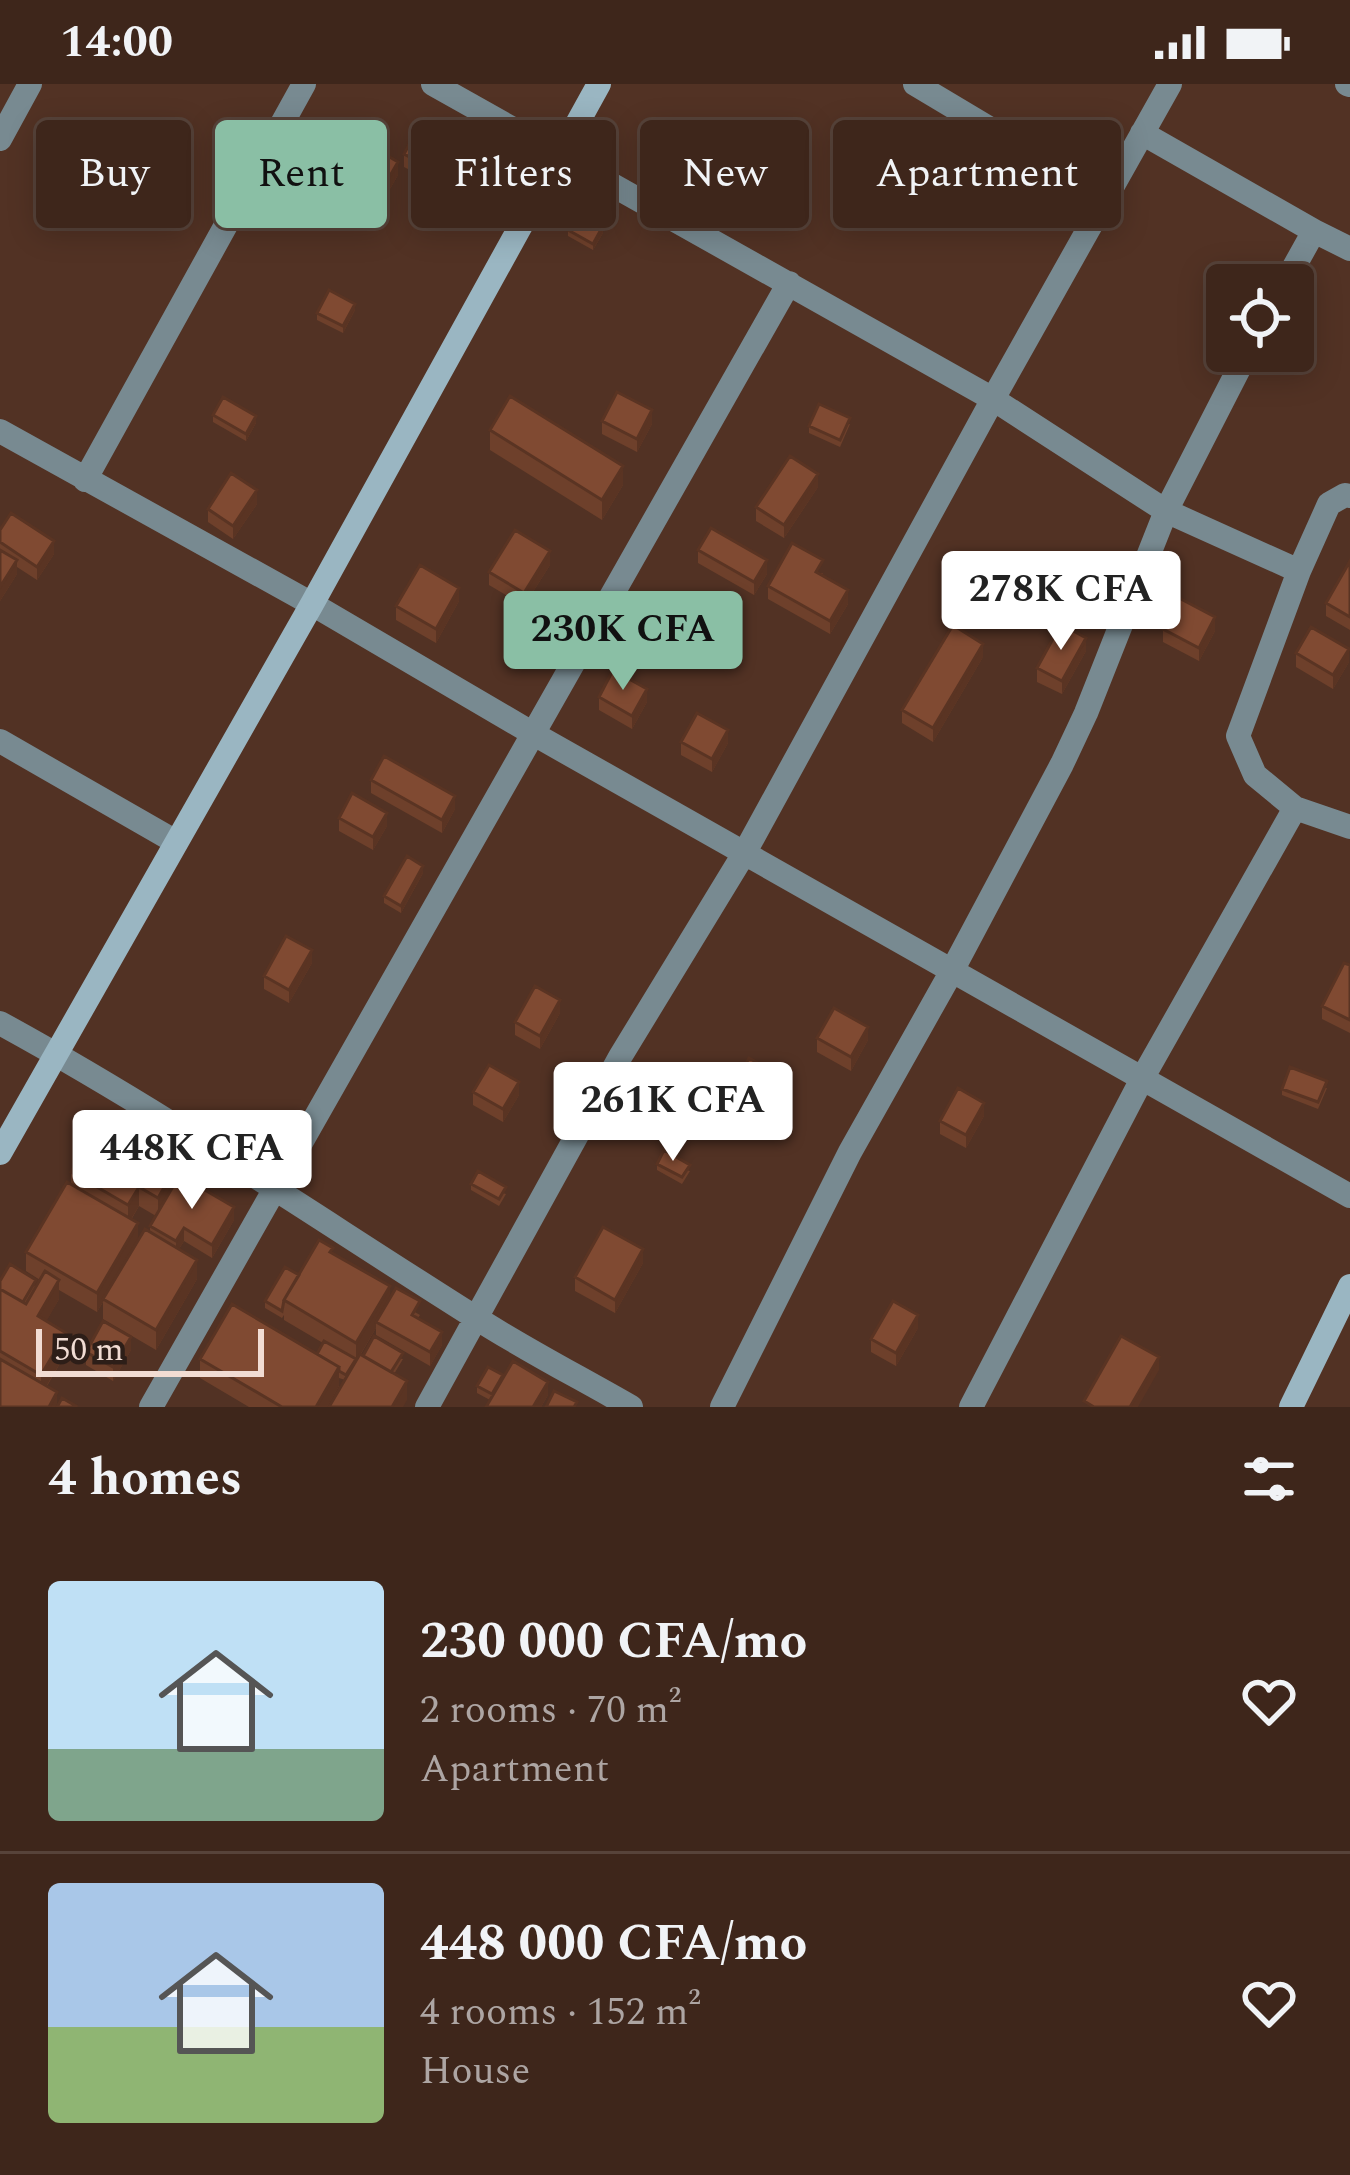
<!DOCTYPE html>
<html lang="en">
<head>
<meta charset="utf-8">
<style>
	body { margin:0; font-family:Spectral,serif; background:#452e24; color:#f1f3f6; height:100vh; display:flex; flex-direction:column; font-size:45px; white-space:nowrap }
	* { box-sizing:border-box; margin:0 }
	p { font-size:39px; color:#ada5a3 }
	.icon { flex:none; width:66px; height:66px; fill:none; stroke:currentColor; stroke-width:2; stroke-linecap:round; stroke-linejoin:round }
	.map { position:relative; height:1323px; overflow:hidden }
	.details { display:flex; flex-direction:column; background:#3e261b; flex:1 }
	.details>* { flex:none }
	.guide { position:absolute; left:36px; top:36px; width:1278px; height:108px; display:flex; gap:24px }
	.buttons { position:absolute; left:1206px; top:180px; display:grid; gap:24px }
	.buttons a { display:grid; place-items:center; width:108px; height:108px; border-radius:12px; background:#3e261b; box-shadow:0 6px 30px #0003,0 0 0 3px #57433a; font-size:60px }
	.scale { position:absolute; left:36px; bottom:30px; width:228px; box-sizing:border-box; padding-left:12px; border:6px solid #f1dcd3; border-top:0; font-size:33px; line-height:42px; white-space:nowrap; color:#f1dcd3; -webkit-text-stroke:9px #2d1e18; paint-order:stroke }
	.price { position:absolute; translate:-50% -102px; padding:0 27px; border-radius:12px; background:#fff; color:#222; font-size:39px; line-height:78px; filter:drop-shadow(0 3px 6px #0008) }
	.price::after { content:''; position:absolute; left:50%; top:72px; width:36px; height:27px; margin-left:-18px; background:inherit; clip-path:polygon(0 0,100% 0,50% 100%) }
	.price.selected { background:#8abfa5; color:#111 }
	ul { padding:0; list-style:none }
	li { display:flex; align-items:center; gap:36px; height:300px; padding:0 48px }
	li+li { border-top:3px solid #57433a }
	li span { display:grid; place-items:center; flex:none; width:336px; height:240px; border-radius:12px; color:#555 }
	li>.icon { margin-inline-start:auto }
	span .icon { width:144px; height:144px; fill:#fffc; stroke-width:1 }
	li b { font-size:51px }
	h2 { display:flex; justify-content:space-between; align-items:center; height:144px; padding:0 48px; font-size:51px }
	.pill { padding:0 42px; border-radius:12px; background:#3e261b; box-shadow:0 6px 30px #0003,0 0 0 3px #57433a; font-size:42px; line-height:108px }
	.pill.selected { background:#8abfa5; color:#111 }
	.status { display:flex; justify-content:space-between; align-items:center; height:84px; padding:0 60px; background:#3e261b; direction:ltr }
	.status svg { height:33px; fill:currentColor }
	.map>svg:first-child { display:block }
</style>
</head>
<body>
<div class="status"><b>14:00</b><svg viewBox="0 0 49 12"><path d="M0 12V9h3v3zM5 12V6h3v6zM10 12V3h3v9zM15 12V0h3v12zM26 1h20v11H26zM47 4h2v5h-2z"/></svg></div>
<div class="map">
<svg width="1350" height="1323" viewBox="0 0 1350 1323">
	<rect width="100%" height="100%" fill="#523224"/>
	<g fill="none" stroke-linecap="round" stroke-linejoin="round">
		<path stroke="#788a91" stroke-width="24" d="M433 0 993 315 1166 427 1299 487 1238 652 1255 691 1295 724 1350 743
			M915 0 1106 114
			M1347 0 1350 1
			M1142 49 1314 147
			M0 55 30 0
			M1284 201 1314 147 1350 165
			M0 347 312 520 532 649 1350 1112
			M85 396 304 0
			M1299 487 1329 420 1345 411 1350 412
			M0 657 176 758
			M0 939C163 1028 316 1133 473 1232 524 1265 579 1293 631 1323
			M151 1323 789 199
			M427 1323 620 973 745 768 993 315 1170 0
			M722 1323 850 1068 953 885 1062 680 1086 629 1166 427 1248 267
			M971 1323 1143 993 1295 724"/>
		<path stroke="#9ab6c2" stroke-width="24" d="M0 1069 312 520 599 0
			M1291 1323 1350 1202"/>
	</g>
	<path fill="#6e402b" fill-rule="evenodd" d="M457 66 439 101 404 83V70Z
		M348 90 398 91 380 122 348 103Z
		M568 146 603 149 593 166 568 152Z
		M355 226 343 249 317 236V229Z
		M213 331 256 339 246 357 213 338Z
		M602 337 652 340 637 368 602 350Z
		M850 340 840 363 809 349V342Z
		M490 346 623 401 602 436 490 366Z
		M818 403 784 454 756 437V423Z
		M257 420 233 455 208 438V425Z
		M0 446 54 470 37 496 17 483V490L0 517Z
		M698 466 767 490 754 511 698 479Z
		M1350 477V546L1326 532V519Z
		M550 481 524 522 489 501V488Z
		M823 489 821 492 848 520 830 550 768 515V502Z
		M459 517 436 559 396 536V522Z
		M1163 545 1215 547 1199 577 1163 558Z
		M1086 567 1062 610 1037 598V584Z
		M1296 569 1349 578 1333 605 1296 583Z
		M983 573 933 658 902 639V626Z
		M599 613 647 618 632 645 599 626Z
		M681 658 728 659 712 688 681 671Z
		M371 696 455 725 442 749 371 709Z
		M339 734 387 742 373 766 339 747Z
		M423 789 401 829 384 819V812Z
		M312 879 289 919 264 905V892Z
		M1350 881V949L1322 935V922Z
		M560 929 540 965 515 951V938Z
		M817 954 868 956 851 987 817 968Z
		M1327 1004 1318 1025 1282 1011V1005Z
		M473 1008 519 1011 503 1038 473 1021Z
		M785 1008 766 1042 730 1022V1009Z
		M984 1032 966 1064 940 1050V1037Z
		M657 1080 690 1087 682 1100 657 1086Z
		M71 1088 177 1095 196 1100 234 1136 212 1174 184 1157 179 1165 197 1195 156 1266 103 1235V1218L97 1228 59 1206V1215L46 1237 66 1269 47 1302 57 1323H0V1197L36 1202 40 1196 26 1187V1168L71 1100ZM139 1122 156 1132 150 1142V1148L138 1156 131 1136Z
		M471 1100 506 1110 499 1122 471 1106Z
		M333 1169 390 1214 420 1231 418 1234 442 1261 430 1282 376 1251V1244L361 1270 403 1275 394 1290 407 1316 339 1294V1302L327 1323H249L200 1294V1275L317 1270 323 1259 284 1236V1231L282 1234 265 1224V1217L299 1191Z
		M643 1179 615 1229 575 1207V1193Z
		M918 1244 896 1282 871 1268V1255Z
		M131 1266 113 1297 86 1281V1268Z
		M503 1291 548 1311 541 1323H486L490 1316 477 1309V1302Z"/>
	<path fill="#5a3423" d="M457 53V66L439 101V88Z
		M398 78V91L380 122V109Z
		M603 142V149L593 166V160Z
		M355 220V226L343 249V242Z
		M652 326V340L637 368V355Z
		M256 332V339L246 357V350Z
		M623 382V401L602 436V416Z
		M818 390V403L784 454V441Z
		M257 406V420L233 455V442Z
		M54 457V470L37 496V483Z
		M550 467V481L524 522V509Z
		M17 476V490L0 517V503Z
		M767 476V490L754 511V498Z
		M459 504V517L436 559V545Z
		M848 506V520L830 550V537Z
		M1215 533V547L1199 577V564Z
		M1086 554V567L1062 610V597Z
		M983 560V573L933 658V644Z
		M1349 565V578L1333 605V591Z
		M647 605V618L632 645V632Z
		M728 646V659L712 688V675Z
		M455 712V725L442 749V736Z
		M387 729V742L373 766V753Z
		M423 782V789L401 829V822Z
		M312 866V879L289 919V906Z
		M560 916V929L540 965V952Z
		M868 943V956L851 987V973Z
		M785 995V1008L766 1042V1029Z
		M519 998V1011L503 1038V1025Z
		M984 1019V1032L966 1064V1051Z
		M177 1081V1100L158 1133V1114Z
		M139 1103V1122L128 1140V1121Z
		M234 1123V1136L212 1174V1161Z
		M138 1139V1159L97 1228V1209Z
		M184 1144V1157L176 1170V1157Z
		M643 1165V1179L615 1229V1216Z
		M197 1176V1195L156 1266V1246Z
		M59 1196V1215L38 1252V1232Z
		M390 1202V1222L376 1238V1244L356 1278V1259Z
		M918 1231V1244L896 1282V1269Z
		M442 1248V1261L430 1282V1268Z
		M66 1249V1269L41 1311V1291Z
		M131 1253V1266L113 1297V1283Z
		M1159 1273V1286L1138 1323H1130Z
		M339 1283V1302L327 1323H316Z
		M407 1297V1316L403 1323H392Z
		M548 1298V1311L541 1323H533Z
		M57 1308V1323H49Z"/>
	<path fill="#804a32" stroke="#5a3423" stroke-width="3" d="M423 35 457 53 439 88 404 70Z
		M366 59 398 78 380 109 348 90Z
		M579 128 603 142 593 160 568 146Z
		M329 206 355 220 343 242 317 229Z
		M617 308 652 326 637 355 602 337Z
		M510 312 623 382 602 416 490 346Z
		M223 313 256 332 246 350 213 331Z
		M819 320 850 334 840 356 809 342Z
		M790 372 818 390 784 441 756 423Z
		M231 389 257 406 233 442 208 425Z
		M11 429 54 457 37 483 0 458V446Z
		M711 444 767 476 754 498 698 466Z
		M515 446 550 467 524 509 489 488Z
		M792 459 823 476 816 488 848 506 830 537 768 502Z
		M0 466 17 476 0 503Z
		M1350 477V533L1326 519Z
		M420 481 459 504 436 545 396 522Z
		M1179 514 1215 533 1199 564 1163 545Z
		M1061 540 1086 554 1062 597 1037 584Z
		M953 541 983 560 933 644 902 626Z
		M1311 543 1349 565 1333 591 1296 569Z
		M613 586 647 605 632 632 599 613Z
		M697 629 728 646 712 675 681 658Z
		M384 672 455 712 442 736 371 696Z
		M352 709 387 729 373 753 339 734Z
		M407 772 423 782 401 822 384 812Z
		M286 852 312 866 289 906 264 892Z
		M1344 879 1350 881V936L1322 922Z
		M535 902 560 916 540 952 515 938Z
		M834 924 868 943 851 973 817 954Z
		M749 974 785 995 766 1029 730 1009Z
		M489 981 519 998 503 1025 473 1008Z
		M1290 983 1327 997 1318 1018 1282 1005Z
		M958 1004 984 1019 966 1051 940 1037Z
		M101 1037 177 1081 158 1114 139 1103 128 1121 71 1088Z
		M664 1066 690 1081 682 1093 657 1080Z
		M182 1087 196 1095 193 1099 234 1123 212 1161 184 1144 176 1157 150 1142Z
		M478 1087 506 1103 499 1115 471 1100Z
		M67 1098 138 1139 97 1209 26 1168Z
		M603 1143 643 1165 615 1216 575 1193Z
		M145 1145 197 1176 156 1246 103 1215Z
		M319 1156 333 1164 330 1168 390 1202 356 1259 284 1216Z
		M10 1180 36 1196 23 1218 0 1205V1197Z
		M285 1183 299 1191 284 1216 282 1227 265 1217Z
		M45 1187 59 1196 38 1232 66 1249 41 1291 0 1267V1205L26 1220Z
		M396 1204 420 1217 412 1231 442 1248 430 1268 376 1238Z
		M893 1217 918 1231 896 1269 871 1255Z
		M232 1220 339 1283 316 1323H282L200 1275Z
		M103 1237 131 1253 113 1283 86 1268Z
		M374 1252 403 1269 391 1288 363 1272Z
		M1121 1252 1159 1273 1130 1323H1094L1084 1317Z
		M324 1257 356 1275 346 1291 339 1287V1283L317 1270Z
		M360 1270 407 1297 392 1323H329Z
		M0 1275 57 1308 49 1323H0Z
		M513 1277 548 1298 533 1323H486Z
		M488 1283 503 1291 492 1310 477 1302Z
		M554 1307 577 1318 574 1323H546Z
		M62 1314 76 1322 75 1323H57Z"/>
</svg>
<div class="buttons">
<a><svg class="icon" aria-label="locate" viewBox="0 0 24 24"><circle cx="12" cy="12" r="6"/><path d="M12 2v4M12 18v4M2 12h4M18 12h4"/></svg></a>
</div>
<div class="scale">50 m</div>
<b class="price" style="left:1061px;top:569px">278K CFA</b>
<b class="price selected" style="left:623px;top:609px">230K CFA</b>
<b class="price" style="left:673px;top:1080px">261K CFA</b>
<b class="price" style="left:192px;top:1128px">448K CFA</b>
<div class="guide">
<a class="pill">Buy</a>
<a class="pill selected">Rent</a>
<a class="pill">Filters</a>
<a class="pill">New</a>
<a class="pill">Apartment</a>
</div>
</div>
<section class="details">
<h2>4 homes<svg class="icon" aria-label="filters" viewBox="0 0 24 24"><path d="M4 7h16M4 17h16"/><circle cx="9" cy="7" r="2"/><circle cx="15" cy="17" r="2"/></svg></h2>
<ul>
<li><span style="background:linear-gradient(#bfe0f5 70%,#7fa58c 0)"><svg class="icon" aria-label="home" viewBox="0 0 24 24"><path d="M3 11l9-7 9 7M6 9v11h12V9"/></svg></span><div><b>230 000 CFA/mo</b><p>2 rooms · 70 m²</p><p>Apartment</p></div><svg class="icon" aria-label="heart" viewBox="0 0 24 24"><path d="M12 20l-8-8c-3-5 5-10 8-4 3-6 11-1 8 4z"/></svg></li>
<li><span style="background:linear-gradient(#a9c7e8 60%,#8fb573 0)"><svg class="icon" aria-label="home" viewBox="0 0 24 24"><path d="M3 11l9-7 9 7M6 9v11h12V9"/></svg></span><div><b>448 000 CFA/mo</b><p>4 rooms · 152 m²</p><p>House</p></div><svg class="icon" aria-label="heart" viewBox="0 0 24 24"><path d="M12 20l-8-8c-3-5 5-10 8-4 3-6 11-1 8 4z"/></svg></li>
</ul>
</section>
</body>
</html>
